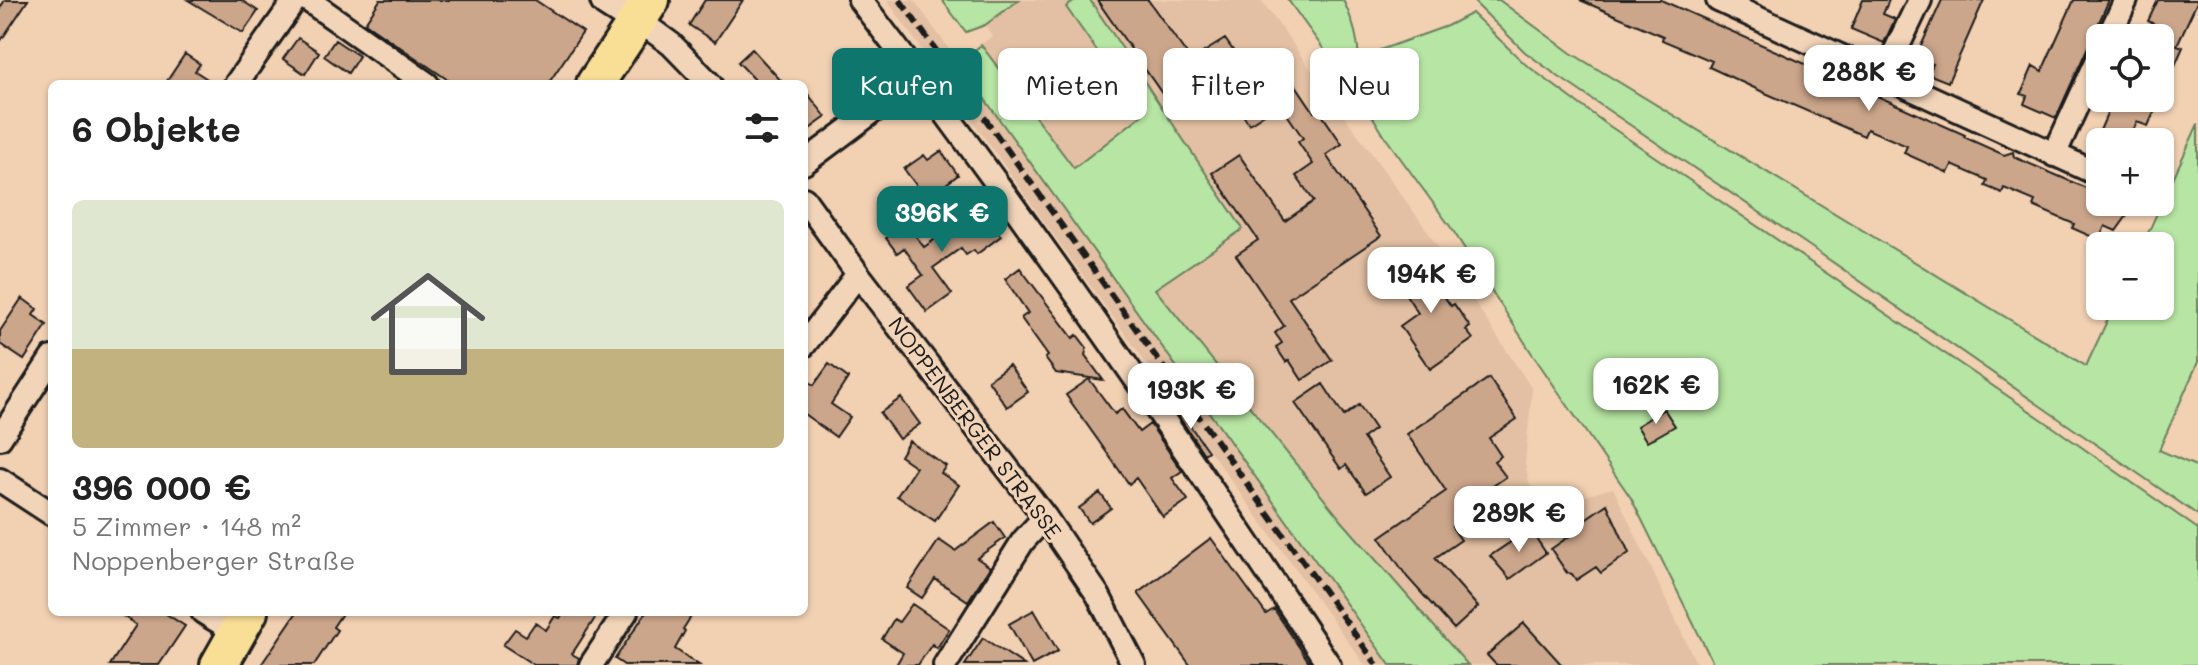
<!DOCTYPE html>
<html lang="de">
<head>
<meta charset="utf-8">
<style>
	body { margin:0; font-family:Mali,sans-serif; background:#f2f2f2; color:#222; height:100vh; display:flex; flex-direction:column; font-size:30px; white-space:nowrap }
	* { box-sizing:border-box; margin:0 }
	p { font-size:26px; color:#767676 }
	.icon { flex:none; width:44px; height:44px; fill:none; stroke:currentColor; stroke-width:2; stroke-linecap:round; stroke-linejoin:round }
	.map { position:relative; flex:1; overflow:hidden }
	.details { position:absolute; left:48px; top:80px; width:760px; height:536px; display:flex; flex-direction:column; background:#fff; border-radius:12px; box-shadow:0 2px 6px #0004 }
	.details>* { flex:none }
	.hud { position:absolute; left:832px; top:48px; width:760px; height:72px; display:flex; gap:16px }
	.fabs { position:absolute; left:2086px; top:24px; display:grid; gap:16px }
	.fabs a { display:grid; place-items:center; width:88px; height:88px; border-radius:12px; background:#fff; box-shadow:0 2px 6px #0004; font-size:40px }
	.price { position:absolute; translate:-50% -68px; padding:0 18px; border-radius:16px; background:#fff; color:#222; font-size:26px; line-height:52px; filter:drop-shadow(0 2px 4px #0008) }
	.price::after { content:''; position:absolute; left:50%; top:48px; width:24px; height:18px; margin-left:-12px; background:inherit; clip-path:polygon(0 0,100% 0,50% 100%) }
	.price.selected { background:#0f766e; color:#fff }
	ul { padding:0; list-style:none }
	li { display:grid; align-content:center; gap:16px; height:424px; padding:0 24px }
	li+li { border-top:2px solid #e0e0e0 }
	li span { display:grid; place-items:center; height:248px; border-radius:12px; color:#555 }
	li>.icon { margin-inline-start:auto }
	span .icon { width:144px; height:144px; fill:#fffc; stroke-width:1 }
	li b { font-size:34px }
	h2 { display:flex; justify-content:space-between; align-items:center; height:96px; padding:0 24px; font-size:34px }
	.tag { padding:0 28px; border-radius:12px; background:#fff; box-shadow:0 2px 6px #0004; font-size:28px; line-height:72px }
	.tag.selected { background:#0f766e; color:#fff }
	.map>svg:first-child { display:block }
</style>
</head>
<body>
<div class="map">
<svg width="2198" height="665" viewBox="0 0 2198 665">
	<rect width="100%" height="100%" fill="#f2d0b2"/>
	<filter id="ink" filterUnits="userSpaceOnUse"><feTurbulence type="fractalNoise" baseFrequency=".0125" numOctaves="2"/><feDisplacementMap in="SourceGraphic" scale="16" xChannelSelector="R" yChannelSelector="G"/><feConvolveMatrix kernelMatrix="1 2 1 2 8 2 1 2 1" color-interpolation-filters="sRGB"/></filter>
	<g filter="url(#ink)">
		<path fill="#e3c0a3" d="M887 0H914L1390 665H1365L1052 233Z
			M1019 0H1076L1066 8 1142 115 1074 168 981 45 992 36 985 25Z
			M1090 0H1261L1426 229 1532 389 1525 464 1530 486 1545 497 1567 501 1613 488 1697 665H1468L1439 634 1341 520 1155 289 1243 229Z"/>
		<path fill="#b7e5a3" stroke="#6a8060" stroke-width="2" d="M942 0H1019L985 25 966 32Z
			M1076 0H1090L1243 229 1155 289 1341 520 1468 665H1390L959 63 981 45 1074 168 1142 115 1066 7Z
			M1288 0H1343C1352 18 1371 69 1346 80Z
			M1472 0H1499L1571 53 2086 366 2114 306H2160V246H2142L2198 124V362L2159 450 2198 467V515L1805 243 1559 77 1525 52Z
			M1472 13 1525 64 1605 123 2043 420 2198 529V665H1714L1631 498 1531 352 1452 229 1385 137 1368 109 1397 84 1377 51 1447 26Z"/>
		<path fill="#cca68b" stroke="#1c1c1c" stroke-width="2" d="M5 0H28L0 42V8Z
			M188 0H241L258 11 243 33Z
			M380 0H535L583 32 548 84H454L365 23Z
			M705 0H743L715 42 689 25Z
			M1097 0H1148L1191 60 1225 39 1257 84 1283 66 1314 112 1318 109 1342 144 1326 155 1381 236 1289 298 1332 360 1302 380 1289 360 1286 362 1276 347 1282 343 1275 333 1284 326 1236 255 1258 240 1212 173 1239 155 1285 221 1314 201 1296 176 1313 164 1298 142 1303 138 1280 104 1249 124 1224 87 1179 118Z
			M1580 0H1661L1965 135 1964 137 2004 155 2013 152 2014 157 2100 194V202H2137L2116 231 2105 226 2099 240 2072 228 2074 224 2033 206 2035 201 2004 188 2002 193 1985 186 1987 180 1952 165 1948 173 1904 153 1907 146 1867 129 1864 136 1763 92 1709 67 1712 61 1662 40 1663 36Z
			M1863 0H1889L1883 14 1895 19 1884 43 1851 29Z
			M1942 0H1984L1948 82 1928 74 1933 64 1916 57Z
			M2074 0H2109L2056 118 2024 104 2027 96 2021 94 2033 66 2042 71Z
			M2158 0H2198L2177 45 2183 47 2148 126 2137 122 2128 142H2095L2114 98H2160V27L2148 21Z
			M298 38 319 52 305 74 283 59Z
			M335 40 359 56 348 73 324 56Z
			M752 49 784 84H759L738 62Z
			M185 54 200 64 195 71 215 84H165Z
			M804 89 826 117 804 133Z
			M941 151 958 175 934 193 931 188 923 194 904 169 924 155 928 160Z
			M984 213 1001 236 977 254 974 250 966 255 961 248 933 268 952 294 927 312 908 286 923 275 904 248 897 253 886 238 907 224 924 247 968 216 971 221Z
			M1416 255 1451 306 1454 304 1470 327 1466 330 1473 339 1430 369 1400 326 1418 313 1391 272Z
			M1020 268 1073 338 1077 335 1087 348 1085 355 1103 380 1056 373 1045 358 1048 356 1021 318 1028 313 1005 279Z
			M22 298 37 309 33 315 47 325 24 360 0 344V331Z
			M829 364 848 378 831 404 850 417 836 437 804 414V378L814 385Z
			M1009 365 1028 392 1007 407 988 380Z
			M1489 378 1517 419 1489 438 1501 456 1494 461 1506 477 1490 488 1496 496 1452 527 1461 540 1435 558 1478 607 1454 629 1407 577 1380 537 1446 491 1407 434Z
			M1089 379 1115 414 1122 409 1139 432 1150 424 1182 471 1172 478 1188 500 1163 517 1136 478 1129 484 1066 395Z
			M1323 384 1344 416 1359 405 1375 429 1363 438 1390 477 1366 493 1346 465 1341 469 1295 403Z
			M901 398 920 424 899 439 880 413Z
			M1176 406 1208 451 1204 454 1173 408Z
			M1664 409 1675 426 1647 442 1637 426Z
			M909 441 946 466 941 473 959 485 935 521 897 496 916 467 900 456Z
			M1100 493 1111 508 1090 523 1079 508Z
			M1607 504 1629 553 1601 573 1596 567 1576 580 1572 574 1567 573 1551 549 1574 533 1571 529Z
			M994 522 1005 538 977 558 990 567 968 601 935 579 922 598 907 588 939 540 955 551Z
			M1530 529 1546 553 1510 579 1490 556Z
			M1211 538 1266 614 1274 609 1311 665H1190L1138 593Z
			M912 604 949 629 937 648 932 644 918 665H896L903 653 882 639 894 619 899 622Z
			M1034 610 1058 651 1032 665 1009 624Z
			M117 612H163L185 626 159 665H110L136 625Z
			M297 612H343L333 627 337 630 314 665H261Z
			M564 612H599L572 654 579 658 577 665H534L503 645 515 629 526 636 535 623 546 630 555 616 560 618Z
			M646 612H694L683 629 685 631 675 649 699 665H624L615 659Z
			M1524 623 1562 665H1496L1487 655Z
			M983 638 1024 665H965Z"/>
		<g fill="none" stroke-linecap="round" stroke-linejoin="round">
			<defs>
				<path id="street" d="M308 0 427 84
					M860 0C1025 215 1180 439 1329 665
					M1718 0 2100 175
					M638 20 671 44 710 84
					M2108 38 2126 0
					M1883 77 1920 0
					M236 84 295 0
					M2054 155 2100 55
					M804 163 919 77
					M804 199 858 274 1045 517 1098 595 1134 665
					M804 345 858 274
					M0 438 52 358
					M0 480 52 514
					M203 612 237 633
					M591 665 626 612
					M945 665 1023 541 1045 517"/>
				<path id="secondary" d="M607 0 638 20"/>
				<path id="primary" d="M595 84 651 0
					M219 665 249 612"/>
			</defs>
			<use href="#street" stroke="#1c1c1c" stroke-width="28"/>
			<use href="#secondary" stroke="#1c1c1c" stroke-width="38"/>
			<use href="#primary" stroke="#1c1c1c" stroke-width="42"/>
			<use href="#street" stroke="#f2d5b9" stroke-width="22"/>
			<use href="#secondary" stroke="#f2d5b9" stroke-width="32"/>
			<use href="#primary" stroke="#f9df96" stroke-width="36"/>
			<path stroke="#1c1c1c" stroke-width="6" stroke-dasharray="12 6" stroke-linecap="butt" d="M900 0 1377 665"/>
		</g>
	</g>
	<g text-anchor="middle" stroke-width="6" stroke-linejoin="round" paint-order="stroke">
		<g font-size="22" fill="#1c1c1c" stroke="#f2d5b9">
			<text transform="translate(975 428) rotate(53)" y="8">NOPPENBERGER STRASSE</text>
		</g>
	</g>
</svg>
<div class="fabs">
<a><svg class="icon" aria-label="locate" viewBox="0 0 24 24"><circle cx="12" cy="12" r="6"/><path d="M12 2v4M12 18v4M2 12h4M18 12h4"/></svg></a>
<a>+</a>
<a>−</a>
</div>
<b class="price" style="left:1869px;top:113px">288K €</b>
<b class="price selected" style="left:942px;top:254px">396K €</b>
<b class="price" style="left:1431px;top:315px">194K €</b>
<b class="price" style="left:1656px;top:426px">162K €</b>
<b class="price" style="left:1191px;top:431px">193K €</b>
<b class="price" style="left:1519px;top:554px">289K €</b>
<div class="hud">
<a class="tag selected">Kaufen</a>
<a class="tag">Mieten</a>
<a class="tag">Filter</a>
<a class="tag">Neu</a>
</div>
<section class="details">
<h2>6 Objekte<svg class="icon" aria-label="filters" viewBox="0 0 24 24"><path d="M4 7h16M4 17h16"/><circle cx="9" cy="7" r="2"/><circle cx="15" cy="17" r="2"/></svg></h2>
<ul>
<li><span style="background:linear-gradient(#dfe7d0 60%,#c2b280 0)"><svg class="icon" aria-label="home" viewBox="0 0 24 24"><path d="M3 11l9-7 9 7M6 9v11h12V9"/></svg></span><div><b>396 000 €</b><p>5 Zimmer · 148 m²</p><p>Noppenberger Straße</p></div></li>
</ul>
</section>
</div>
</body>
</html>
